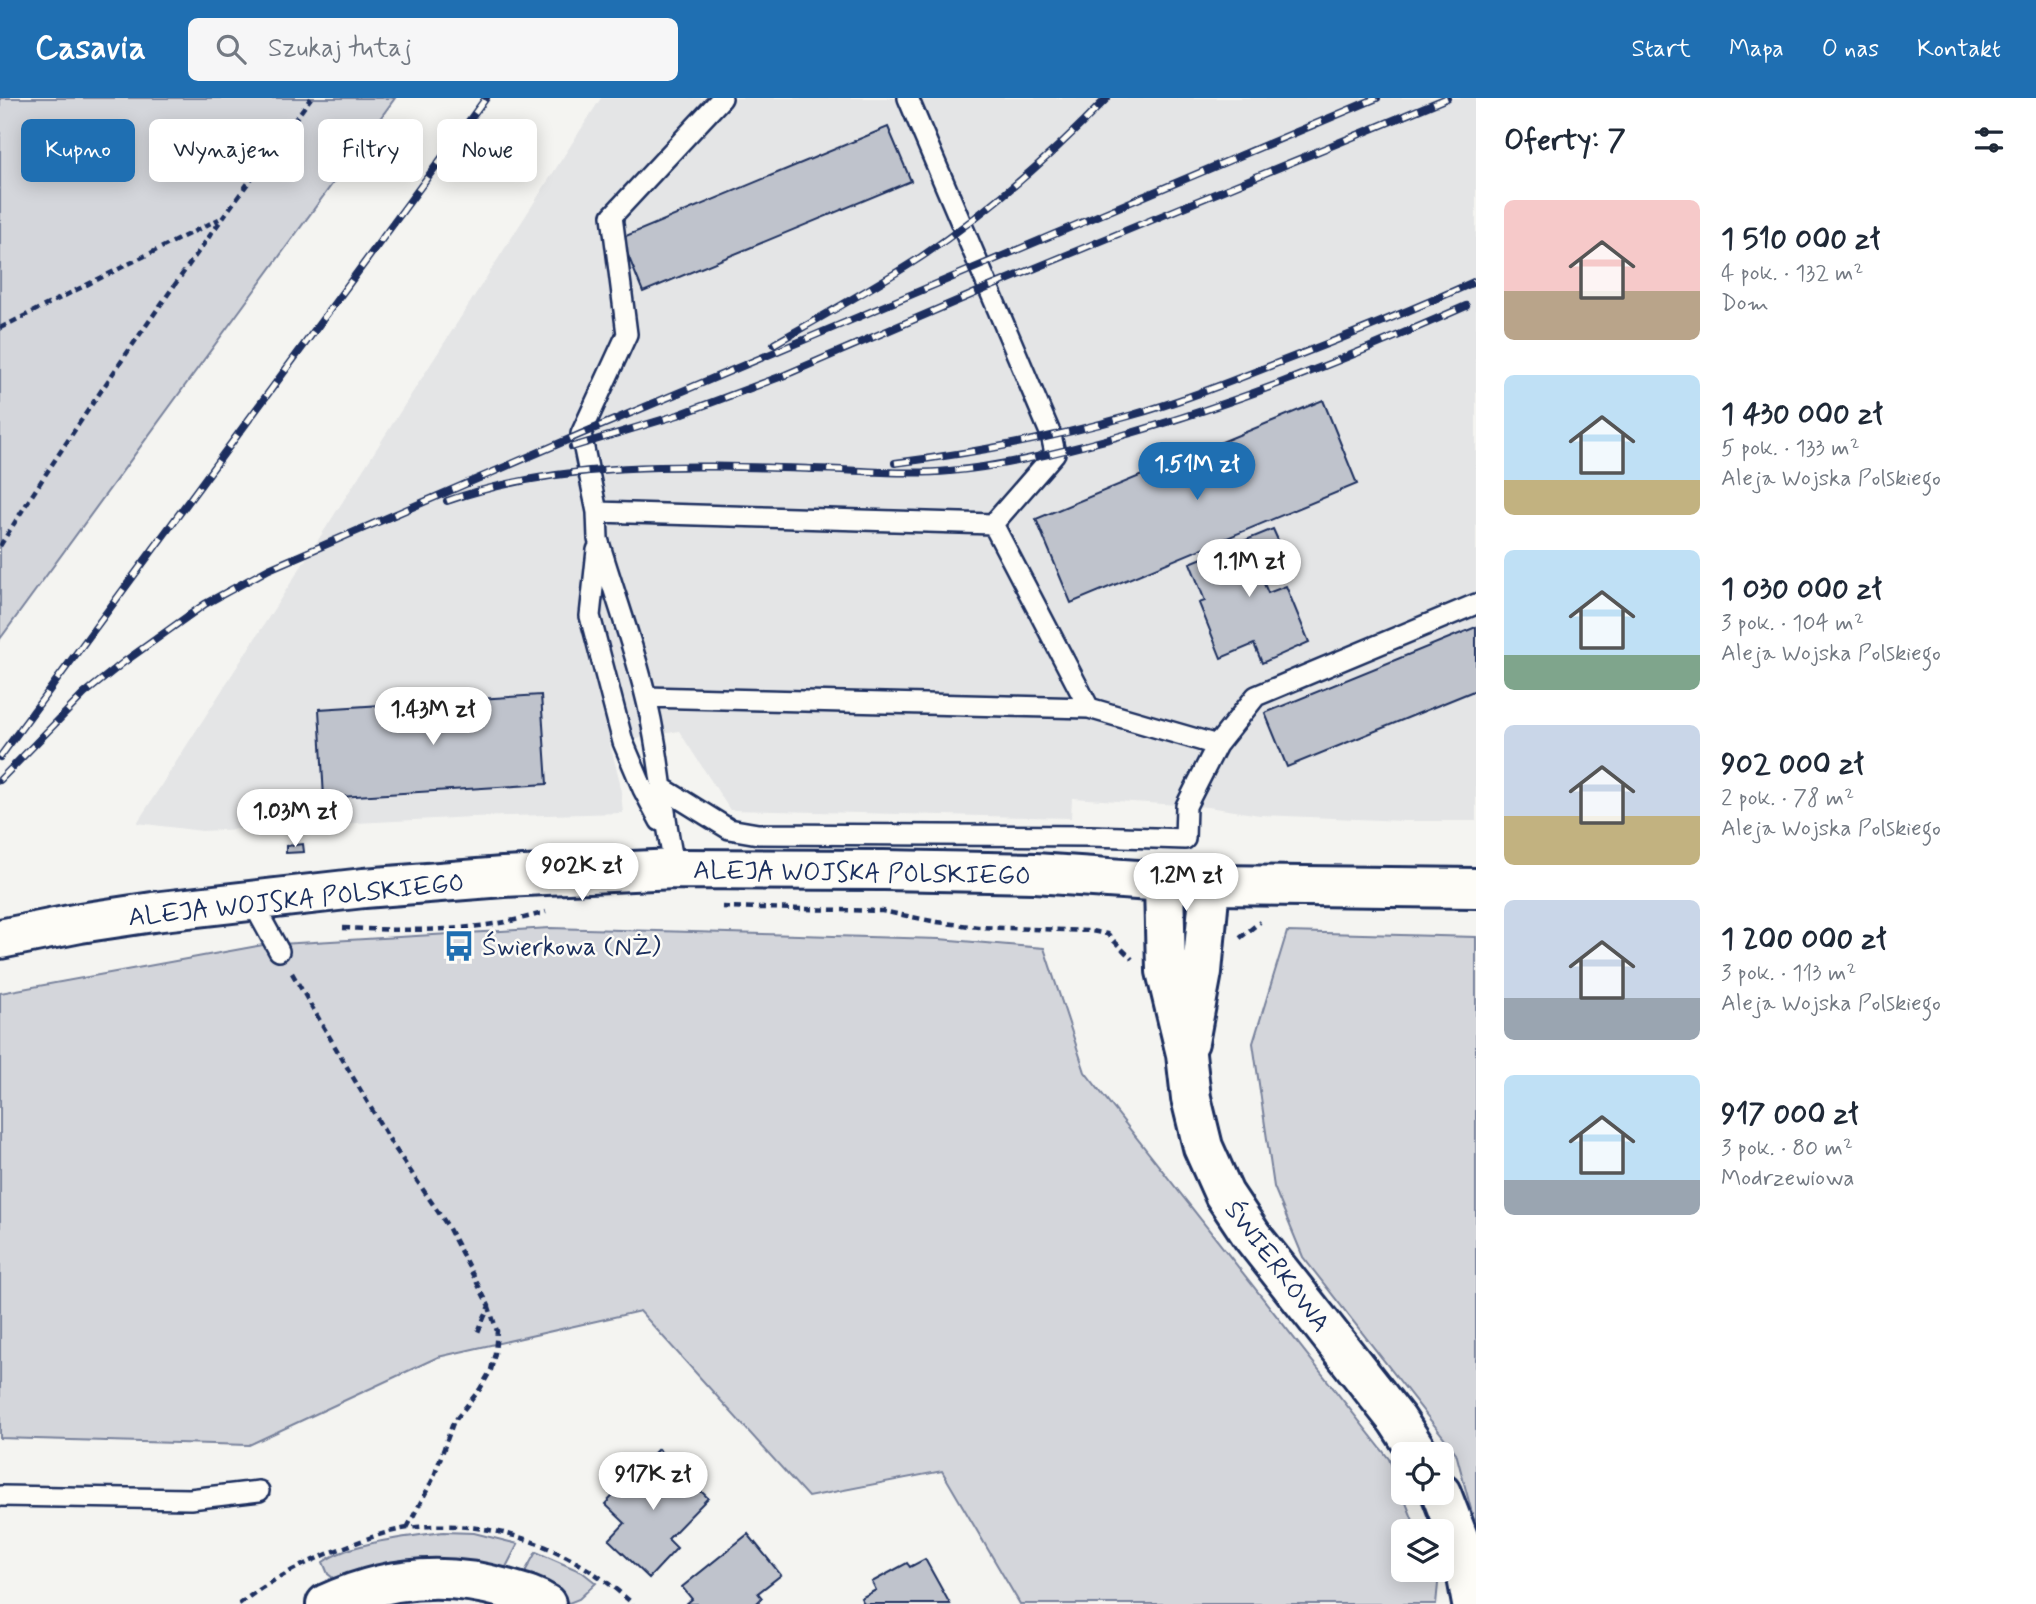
<!DOCTYPE html>
<html lang="pl">
<head>
<meta charset="utf-8">
<style>
	body { margin:0; font-family:Mynerve,sans-serif; background:#f6f6f7; color:#1f2937; height:100vh; display:flex; flex-direction:column; font-size:26px; white-space:nowrap }
	* { box-sizing:border-box; margin:0 }
	p { font-size:23px; color:#747a83 }
	.icon { flex:none; width:38px; height:38px; fill:none; stroke:currentColor; stroke-width:2; stroke-linecap:round; stroke-linejoin:round }
	.map { position:relative; flex:1; overflow:hidden }
	.panel { display:flex; flex-direction:column; background:#fff; width:560px }
	.panel>* { flex:none }
	.banner { position:absolute; left:21px; top:21px; width:665px; height:63px; display:flex; gap:14px }
	.controls { position:absolute; left:1391px; top:1344px; display:grid; gap:14px }
	.controls a { display:grid; place-items:center; width:63px; height:63px; border-radius:10px; background:#fff; box-shadow:0 4px 18px #0003; font-size:35px }
	.price { position:absolute; translate:-50% -60px; padding:0 16px; border-radius:24px; background:#fff; color:#222; font-size:23px; line-height:46px; filter:drop-shadow(0 2px 4px #0008) }
	.price::after { content:''; position:absolute; left:50%; top:42px; width:21px; height:16px; margin-left:-10px; background:inherit; clip-path:polygon(0 0,100% 0,50% 100%) }
	.price.active { background:#1f6fb2; color:#fff }
	ul { padding:0; list-style:none }
	li { display:flex; align-items:center; gap:21px; height:175px; padding:0 28px }
	li span { display:grid; place-items:center; flex:none; width:196px; height:140px; border-radius:10px; color:#555 }
	li>.icon { margin-inline-start:auto }
	span .icon { width:84px; height:84px; fill:#fffc; stroke-width:1 }
	li b { font-size:30px }
	h2 { display:flex; justify-content:space-between; align-items:center; height:84px; padding:0 28px; font-size:30px }
	.pill { padding:0 24px; border-radius:10px; background:#fff; box-shadow:0 4px 18px #0003; font-size:24px; line-height:63px }
	.pill.active { background:#1f6fb2; color:#fff }
	header { display:flex; align-items:center; gap:42px; box-sizing:border-box; height:98px; padding:0 35px; background:#1f6fb2; color:#fff }
	header strong { font-size:33px }
	nav { display:flex; gap:38px; margin-inline-start:auto; font-size:24px }
	.search { width:490px; height:63px; background:#f6f6f7; display:flex; align-items:center; gap:18px; box-sizing:border-box; padding:0 24px; border-radius:10px; color:#747a83; font-size:26px }
	main { display:flex; flex:1; min-height:0 }
	.map>svg:first-child { display:block }
</style>
</head>
<body>
<header>
<strong>Casavia</strong>
<div class="search"><svg class="icon" aria-label="search" viewBox="0 0 24 24"><circle cx="10" cy="10" r="6"/><path d="M15 15l6 6"/></svg>Szukaj tutaj</div>
<nav><a>Start</a><a>Mapa</a><a>O nas</a><a>Kontakt</a></nav>
</header>
<main>
<div class="map">
<svg width="1476" height="1506" viewBox="0 0 1476 1506">
	<rect width="100%" height="100%" fill="#f4f4f1"/>
	<filter id="ink" filterUnits="userSpaceOnUse"><feTurbulence type="fractalNoise" baseFrequency=".0143" numOctaves="2"/><feDisplacementMap in="SourceGraphic" scale="14" xChannelSelector="R" yChannelSelector="G"/><feConvolveMatrix kernelMatrix="1 2 1 2 8 2 1 2 1" color-interpolation-filters="sRGB"/></filter>
	<g filter="url(#ink)">
		<path fill="#e4e5e6" d="M601 0H1476V723H1403L1260 717 1208 709 1072 700 1071 720 730 712 679 633 610 646 620 684 623 715 472 719 202 733 137 725Z"/>
		<path fill="#d4d6db" stroke="#78829c" stroke-width="2" d="M0 0H395L0 541Z
			M550 830 939 841 1044 850 1085 974 1389 1361 1417 1433H1404V1472H1432L1438 1486 1436 1506H1020L942 1373 808 1399 640 1213 438 1259 249 1347 0 1340V895L263 847Z
			M1287 834 1476 839V1430L1456 1355 1303 1159 1274 1089 1253 945Z
			M443 1434 474 1435 518 1446 506 1469 497 1474 337 1483 328 1476 323 1464C352 1444 407 1439 443 1434Z
			M536 1454 582 1474 596 1485 579 1501 569 1505 526 1483V1472Z"/>
		<path fill="#bfc3cc" stroke="#1b2f5e" stroke-width="2" d="M888 29 911 83 643 194 621 140Z
			M1323 302 1357 386 1071 505 1036 421Z
			M1273 431 1290 469 1262 481 1268 495 1286 488 1309 544 1262 565 1254 546 1221 560 1199 505 1205 503 1190 465Z
			M1476 529V592L1287 669 1265 615Z
			M541 597 547 686 324 700 319 611Z
			M303 746 304 754 286 755V748Z
			M658 1351 708 1400 668 1441 677 1450 649 1480 609 1442 625 1425 605 1406Z
			M748 1436 781 1477 758 1495 762 1500 756 1506H686L692 1501 682 1489Z
			M925 1461 950 1506H864L861 1500 876 1492 872 1484 907 1465 910 1469Z"/>
		<g fill="none" stroke-linecap="round" stroke-linejoin="round">
			<defs>
				<path id="service" d="M908 0 1051 337 1055 355 993 426 1089 610 1217 647
					M597 414 993 426
					M597 452 590 518 623 644 643 691 660 723
					M646 599 1089 610
					M661 689 729 731 758 736 1091 738 1185 741 1186 708 1217 647 1256 598 1476 506
					M675 771C665 727 662 682 654 638 643 572 617 505 598 441L597 414 581 336 627 236 612 118 722 0
					M251 802 279 853
					M0 1398 190 1401 259 1393"/>
				<path id="minor" d="M1164 785 1166 873 1186 956 1191 1000 1203 1049 1224 1096 1252 1138 1397 1322 1419 1356
					M1189 944 1202 874 1210 787
					M1441 1395 1461 1447 1472 1506
					M326 1506C384 1479 444 1473 506 1491 520 1495 534 1498 546 1506"/>
				<path id="secondary" d="M0 841 80 825 153 814 364 790 503 779 675 771 884 772 1035 775 1210 787 1476 790"/>
			</defs>
			<use href="#service" stroke="#1b2f5e" stroke-width="24"/>
			<use href="#minor" stroke="#1b2f5e" stroke-width="44"/>
			<use href="#secondary" stroke="#1b2f5e" stroke-width="44"/>
			<path stroke="#1b2f5e" stroke-width="4.5" stroke-dasharray="7 5" stroke-linecap="butt" d="M0 230 219 121
				M0 448C96 294 202 146 311 0
				M722 809 882 813 937 824 978 829 1091 833 1107 836 1132 861
				M343 830C415 833 476 835 546 814
				M1240 840 1260 824
				M292 875 392 1046 447 1127 489 1208 478 1234
				M407 1430 433 1381 453 1325 480 1291 491 1272 495 1255 497 1233 489 1209
				M239 1506C268 1484 298 1468 332 1454 356 1445 382 1434 408 1430 493 1419 571 1449 633 1506"/>
			<use href="#service" stroke="#fdfcf7" stroke-width="19"/>
			<use href="#minor" stroke="#fdfcf7" stroke-width="38"/>
			<use href="#secondary" stroke="#fdfcf7" stroke-width="38"/>
			<defs>
				<path id="rail" d="M774 246C823 218 873 190 921 159 988 114 1051 58 1107 0
					M572 349 678 317 785 277 987 190 1447 0
					M895 365C974 355 1053 340 1129 318 1179 304 1227 285 1275 266 1343 240 1410 213 1476 183
					M447 403C565 362 690 367 813 371 858 372 905 377 950 373 997 369 1044 358 1090 346 1219 313 1344 262 1466 208
					M0 659 486 0
					M0 682 84 596 124 564 205 506 269 471 581 336 1377 0"/>
			</defs>
			<use href="#rail" stroke="#1b2f5e" stroke-width="8"/>
			<use href="#rail" stroke="#fdfcf7" stroke-width="5" stroke-dasharray="16" stroke-linecap="butt"/>
		</g>
	</g>
	<defs>
		<symbol id="bus-bare" viewBox="-9 -9 18 18"><path d="M-5-6H5V4H4V6H2V4H-2V6H-4V4H-5ZM-3.5-4V0h7V-4ZM-3.5 1.2v1.5H-2V1.2ZM2 1.2v1.5H3.5V1.2Z" fill="#1f6fb2" stroke="#fdfcf7" stroke-width="2.5" paint-order="stroke"/></symbol>
	</defs>
	<g fill-rule="evenodd">
		<use href="#bus-bare" x="437" y="826" width="44" height="44"/>
	</g>
	<g text-anchor="middle" stroke-width="5" stroke-linejoin="round" paint-order="stroke">
		<g font-size="26" fill="#1b2f5e" stroke="#fdfcf7">
			<text transform="translate(862 774) rotate(1)" y="9">ALEJA WOJSKA POLSKIEGO</text>
			<text transform="translate(296 801) rotate(-6)" y="9">ALEJA WOJSKA POLSKIEGO</text>
			<text transform="translate(1278 1168) rotate(53)" y="9">ŚWIERKOWA</text>
		</g>
		<g font-size="26" fill="#1b2f5e" stroke="#fdfcf7" text-anchor="start">
			<text x="482" y="857">Świerkowa (NŻ)</text>
		</g>
	</g>
</svg>
<div class="controls">
<a><svg class="icon" aria-label="locate" viewBox="0 0 24 24"><circle cx="12" cy="12" r="6"/><path d="M12 2v4M12 18v4M2 12h4M18 12h4"/></svg></a>
<a><svg class="icon" aria-label="layers" viewBox="0 0 24 24"><path d="M12 4l9 5-9 5-9-5zM3 14l9 5 9-5"/></svg></a>
</div>
<b class="price active" style="left:1197px;top:404px">1.51M zł</b>
<b class="price" style="left:1249px;top:501px">1.1M zł</b>
<b class="price" style="left:433px;top:649px">1.43M zł</b>
<b class="price" style="left:295px;top:751px">1.03M zł</b>
<b class="price" style="left:582px;top:805px">902K zł</b>
<b class="price" style="left:1186px;top:815px">1.2M zł</b>
<b class="price" style="left:653px;top:1414px">917K zł</b>
<div class="banner">
<a class="pill active">Kupno</a>
<a class="pill">Wynajem</a>
<a class="pill">Filtry</a>
<a class="pill">Nowe</a>
</div>
</div>
<section class="panel">
<h2>Oferty: 7<svg class="icon" aria-label="filters" viewBox="0 0 24 24"><path d="M4 7h16M4 17h16"/><circle cx="9" cy="7" r="2"/><circle cx="15" cy="17" r="2"/></svg></h2>
<ul>
<li><span style="background:linear-gradient(#f6c9c9 65%,#b9a48a 0)"><svg class="icon" aria-label="home" viewBox="0 0 24 24"><path d="M3 11l9-7 9 7M6 9v11h12V9"/></svg></span><div><b>1 510 000 zł</b><p>4 pok. · 132 m²</p><p>Dom</p></div></li>
<li><span style="background:linear-gradient(#bfe0f5 75%,#c2b280 0)"><svg class="icon" aria-label="home" viewBox="0 0 24 24"><path d="M3 11l9-7 9 7M6 9v11h12V9"/></svg></span><div><b>1 430 000 zł</b><p>5 pok. · 133 m²</p><p>Aleja Wojska Polskiego</p></div></li>
<li><span style="background:linear-gradient(#bfe0f5 75%,#7fa58c 0)"><svg class="icon" aria-label="home" viewBox="0 0 24 24"><path d="M3 11l9-7 9 7M6 9v11h12V9"/></svg></span><div><b>1 030 000 zł</b><p>3 pok. · 104 m²</p><p>Aleja Wojska Polskiego</p></div></li>
<li><span style="background:linear-gradient(#c9d6e8 65%,#c2b280 0)"><svg class="icon" aria-label="home" viewBox="0 0 24 24"><path d="M3 11l9-7 9 7M6 9v11h12V9"/></svg></span><div><b>902 000 zł</b><p>2 pok. · 78 m²</p><p>Aleja Wojska Polskiego</p></div></li>
<li><span style="background:linear-gradient(#c9d6e8 70%,#9aa5b1 0)"><svg class="icon" aria-label="home" viewBox="0 0 24 24"><path d="M3 11l9-7 9 7M6 9v11h12V9"/></svg></span><div><b>1 200 000 zł</b><p>3 pok. · 113 m²</p><p>Aleja Wojska Polskiego</p></div></li>
<li><span style="background:linear-gradient(#bfe0f5 75%,#9aa5b1 0)"><svg class="icon" aria-label="home" viewBox="0 0 24 24"><path d="M3 11l9-7 9 7M6 9v11h12V9"/></svg></span><div><b>917 000 zł</b><p>3 pok. · 80 m²</p><p>Modrzewiowa</p></div></li>
</ul>
</section>
</main>
</body>
</html>
